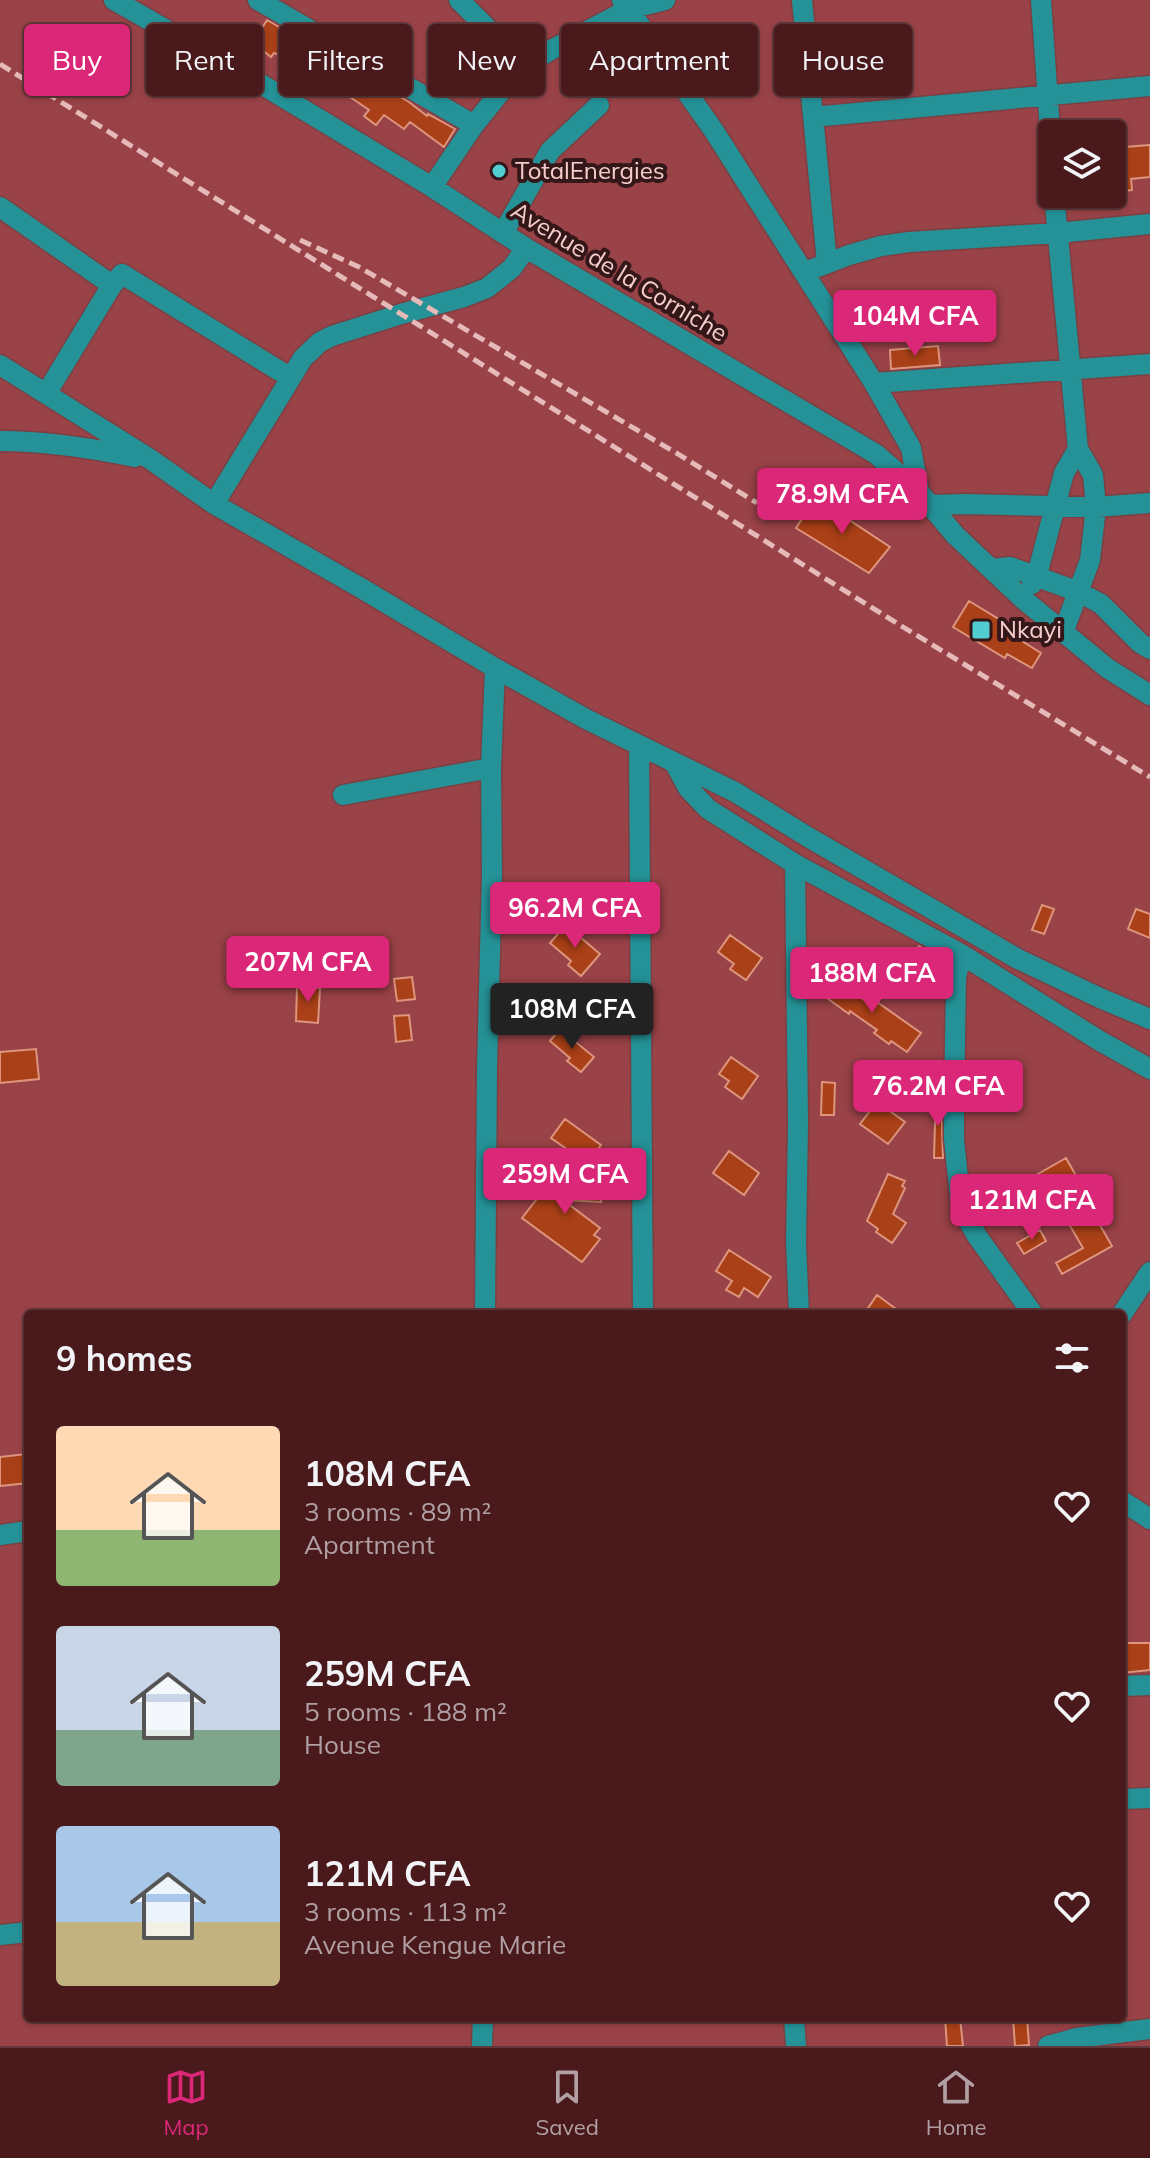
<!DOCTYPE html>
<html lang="en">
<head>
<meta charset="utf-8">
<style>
	body { margin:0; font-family:Mulish,sans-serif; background:#532629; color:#f1f3f6; height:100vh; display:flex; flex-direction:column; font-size:30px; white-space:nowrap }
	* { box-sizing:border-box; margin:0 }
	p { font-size:26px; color:#b1a0a3 }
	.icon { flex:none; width:44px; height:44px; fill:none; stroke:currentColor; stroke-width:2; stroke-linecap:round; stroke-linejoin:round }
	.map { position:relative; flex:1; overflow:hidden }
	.panel { position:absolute; left:24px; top:1310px; width:1102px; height:712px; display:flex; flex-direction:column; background:#49191c; border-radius:8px; box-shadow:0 2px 6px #0004,0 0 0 2px #61383b }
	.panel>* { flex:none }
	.top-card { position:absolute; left:24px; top:24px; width:1102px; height:72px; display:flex; gap:16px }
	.controls { position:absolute; left:1038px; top:120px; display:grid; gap:16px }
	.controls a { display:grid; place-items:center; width:88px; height:88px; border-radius:8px; background:#49191c; box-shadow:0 2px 6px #0004,0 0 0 2px #61383b; font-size:40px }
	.price { position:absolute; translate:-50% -68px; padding:0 18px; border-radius:8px; background:#db2777; color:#fff; font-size:26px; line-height:52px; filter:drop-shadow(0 2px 4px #0008) }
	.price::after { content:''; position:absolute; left:50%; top:48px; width:24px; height:18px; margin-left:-12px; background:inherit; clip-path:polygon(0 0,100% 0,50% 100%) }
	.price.on { background:#222; color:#fff }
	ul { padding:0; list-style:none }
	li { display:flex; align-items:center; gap:24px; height:200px; padding:0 32px }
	li span { display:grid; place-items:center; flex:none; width:224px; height:160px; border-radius:8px; color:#555 }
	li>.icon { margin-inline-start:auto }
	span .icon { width:96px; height:96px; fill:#fffc; stroke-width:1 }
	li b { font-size:34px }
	h2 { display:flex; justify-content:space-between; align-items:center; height:96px; padding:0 32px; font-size:34px }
	.pill { padding:0 28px; border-radius:8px; background:#49191c; box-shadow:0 2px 6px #0004,0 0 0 2px #61383b; font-size:28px; line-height:72px }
	.pill.on { background:#db2777; color:#fff }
	.dock { display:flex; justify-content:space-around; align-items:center; height:112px; border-top:2px solid #61383b; background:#49191c; font-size:22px; color:#b1a0a3 }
	.dock a { display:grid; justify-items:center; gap:4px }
	.dock .on { color:#db2777 }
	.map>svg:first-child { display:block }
</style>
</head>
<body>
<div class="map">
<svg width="1150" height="2046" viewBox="0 0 1150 2046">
	<rect width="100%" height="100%" fill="#612126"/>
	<path fill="#994247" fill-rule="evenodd" d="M0 0H1150V2046H0ZM1052 134H1112V194H1052ZM28 1314H1122V2018H28Z"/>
	<path fill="#aa4017" stroke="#dd957e" stroke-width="2" d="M267 20 409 102 427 116 428 114 455 129 444 147 410 122 404 129 384 115 376 125 364 116 369 110 328 82 299 67 302 63 274 53 271 57 253 43Z
		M1150 145V177L1131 179 1132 190 1112 192V148Z
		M938 346 940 365 891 369 890 350Z
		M816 498 890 547 869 573 796 528Z
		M969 601 1020 632 1017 638 1041 653 1032 668 1007 654 1005 658 953 627Z
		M1042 905 1054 909 1044 934 1032 930Z
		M1136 909 1150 914V938L1128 929Z
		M566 925 600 954 581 976 568 965 571 961 550 943Z
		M730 935 762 958 746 980 730 969 734 964 718 952Z
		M919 946 938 957 919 983 901 970Z
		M412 977 415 999 397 1001 394 979Z
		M832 977 874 1007 877 1002 921 1033 907 1052 891 1041 889 1044 874 1033 877 1030 850 1011 849 1014 820 993Z
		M628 984V1001H596V985Z
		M297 986 320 988 318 1023 296 1021Z
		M515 1000H541V1016H533V1029H515Z
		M409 1015 412 1040 396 1042 394 1016Z
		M560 1029 594 1057 581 1072 567 1061 570 1058 550 1041Z
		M36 1049 39 1079 0 1083V1052Z
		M731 1057 758 1076 742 1099 725 1087 729 1081 719 1074Z
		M822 1082 835 1083 834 1115H821Z
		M936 1091H941L943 1158H934Z
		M877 1102 905 1122 888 1144 860 1124Z
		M565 1119 601 1145 584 1168 568 1157 571 1152 551 1138Z
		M729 1151 759 1173 744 1195 713 1173Z
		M1066 1158 1088 1197 1085 1199 1112 1246 1062 1274 1056 1263 1083 1248 1062 1212 1040 1225 1017 1186Z
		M888 1174 905 1181 902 1186 905 1188 893 1214 906 1223 892 1243 876 1232 878 1229 867 1221Z
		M547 1175 578 1177 571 1186 602 1188 601 1202 563 1200 600 1228 594 1235 600 1239 582 1262 522 1218 547 1186Z
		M1040 1230 1046 1241 1024 1254 1017 1243Z
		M729 1250 771 1277 758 1297 744 1288 739 1297 726 1290 732 1281 716 1271Z
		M877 1295 903 1314H864Z
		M26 1454 28 1483 0 1486V1457Z
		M1122 1643H1150V1670L1122 1673Z
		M945 2018H960L963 2046H947Z
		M1013 2018H1027L1029 2045 1015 2046Z"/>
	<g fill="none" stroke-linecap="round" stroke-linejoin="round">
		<defs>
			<path id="minor" d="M114 0 256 81 432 187 526 248 876 454 919 492 955 535 1023 599 1107 668 1150 695
				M258 0 474 125
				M459 0 495 36
				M622 0 714 131 874 383 911 448 919 492
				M802 0 827 263
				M1041 0 1052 160
				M813 117 1150 86
				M432 187 474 125 518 70 549 51 629 9 665 0
				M1054 194 1078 449 1093 475 1096 507 1090 560 1063 633
				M0 207 112 285
				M503 233 550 151 599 105
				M805 272 849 255 881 246 909 242 1057 233 1150 224
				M0 365 150 459 214 504 361 588 495 668 586 719 735 792 808 837 1018 959 1100 998 1150 1019
				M874 383 1150 364
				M46 394 112 285 122 274 291 378
				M0 441C45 441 91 448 135 457
				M214 504 303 358 320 342 332 336 401 314 464 297 487 288 512 268 526 248
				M930 505 966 504 1096 507 1150 503
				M991 569 1010 567 1079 592 1101 604 1140 643 1150 649
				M1032 584 1037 575 1064 473 1078 449
				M639 745 643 1314
				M674 762 688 788 708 809 795 864 961 954 1100 1041 1150 1069
				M343 795 491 768
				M795 864 798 1123 796 1243 799 1314
				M961 954 956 978 954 1104V1139L961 1208 977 1236 1033 1314
				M485 1314 487 1068 492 875 491 768 495 668
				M1122 1314 1150 1272
				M1122 1501 1150 1519
				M0 1535 28 1531
				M1122 1686 1150 1685
				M1122 1799 1150 1798
				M0 1935 28 1932
				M794 2018 796 2046
				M482 2046 483 2018
				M1048 2046 1077 2038 1150 2029"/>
		</defs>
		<use href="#minor" stroke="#7c4044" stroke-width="23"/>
		<use href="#minor" stroke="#249297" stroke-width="20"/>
		<path stroke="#e5bab9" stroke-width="5" stroke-dasharray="12 6" stroke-linecap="butt" d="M0 64 903 627 1150 777
			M300 240 359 267 678 454 757 503"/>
	</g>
	<g fill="#51ccd1" stroke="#341718" stroke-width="3">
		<circle cx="499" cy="171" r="8"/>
		<rect x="971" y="620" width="20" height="20" rx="4"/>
	</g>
	<g text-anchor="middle" stroke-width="8" stroke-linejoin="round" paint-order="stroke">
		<g font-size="24" fill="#f6cdcc" stroke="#341718" text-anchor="start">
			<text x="515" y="179">TotalEnergies</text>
			<text x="999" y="638">Nkayi</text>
		</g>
		<g font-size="24" fill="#f6cdcc" stroke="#341718">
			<text transform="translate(619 272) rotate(31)" y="8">Avenue de la Corniche</text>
		</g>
	</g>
</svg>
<div class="controls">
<a><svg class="icon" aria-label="layers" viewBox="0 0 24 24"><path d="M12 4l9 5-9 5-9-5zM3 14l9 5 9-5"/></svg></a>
</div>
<b class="price" style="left:915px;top:358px">104M CFA</b>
<b class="price" style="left:842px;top:536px">78.9M CFA</b>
<b class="price" style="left:575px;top:950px">96.2M CFA</b>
<b class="price" style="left:308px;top:1004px">207M CFA</b>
<b class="price" style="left:872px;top:1015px">188M CFA</b>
<b class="price on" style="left:572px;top:1051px">108M CFA</b>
<b class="price" style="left:938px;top:1128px">76.2M CFA</b>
<b class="price" style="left:565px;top:1216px">259M CFA</b>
<b class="price" style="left:1032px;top:1242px">121M CFA</b>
<div class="top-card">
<a class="pill on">Buy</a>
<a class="pill">Rent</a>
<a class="pill">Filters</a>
<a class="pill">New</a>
<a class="pill">Apartment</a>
<a class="pill">House</a>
</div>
<section class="panel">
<h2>9 homes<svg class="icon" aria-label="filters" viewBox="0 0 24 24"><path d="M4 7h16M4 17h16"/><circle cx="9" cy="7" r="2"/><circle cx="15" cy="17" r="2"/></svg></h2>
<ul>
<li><span style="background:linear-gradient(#ffd9b3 65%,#8fb573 0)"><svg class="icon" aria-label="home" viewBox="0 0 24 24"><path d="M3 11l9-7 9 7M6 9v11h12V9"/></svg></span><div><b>108M CFA</b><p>3 rooms · 89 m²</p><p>Apartment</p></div><svg class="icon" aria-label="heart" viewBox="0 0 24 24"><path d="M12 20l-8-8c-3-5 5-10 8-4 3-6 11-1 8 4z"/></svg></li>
<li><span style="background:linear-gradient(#c9d6e8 65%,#7fa58c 0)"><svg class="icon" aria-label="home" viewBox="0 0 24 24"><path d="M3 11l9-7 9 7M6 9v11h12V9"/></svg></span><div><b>259M CFA</b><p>5 rooms · 188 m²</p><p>House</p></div><svg class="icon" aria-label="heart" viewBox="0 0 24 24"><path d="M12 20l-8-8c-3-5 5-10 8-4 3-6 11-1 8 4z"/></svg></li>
<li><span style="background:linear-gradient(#a9c7e8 60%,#c2b280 0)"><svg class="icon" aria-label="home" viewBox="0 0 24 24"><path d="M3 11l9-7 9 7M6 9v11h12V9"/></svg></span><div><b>121M CFA</b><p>3 rooms · 113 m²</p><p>Avenue Kengue Marie</p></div><svg class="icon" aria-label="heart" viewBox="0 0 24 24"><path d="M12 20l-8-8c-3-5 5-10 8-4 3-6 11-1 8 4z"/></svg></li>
</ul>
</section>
</div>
<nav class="dock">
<a class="on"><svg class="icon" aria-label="map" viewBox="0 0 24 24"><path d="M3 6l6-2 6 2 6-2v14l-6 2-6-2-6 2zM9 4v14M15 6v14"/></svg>Map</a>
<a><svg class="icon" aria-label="saved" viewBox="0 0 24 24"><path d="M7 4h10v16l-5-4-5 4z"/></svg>Saved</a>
<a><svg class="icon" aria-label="home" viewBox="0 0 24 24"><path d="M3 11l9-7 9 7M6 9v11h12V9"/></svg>Home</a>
</nav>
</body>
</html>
